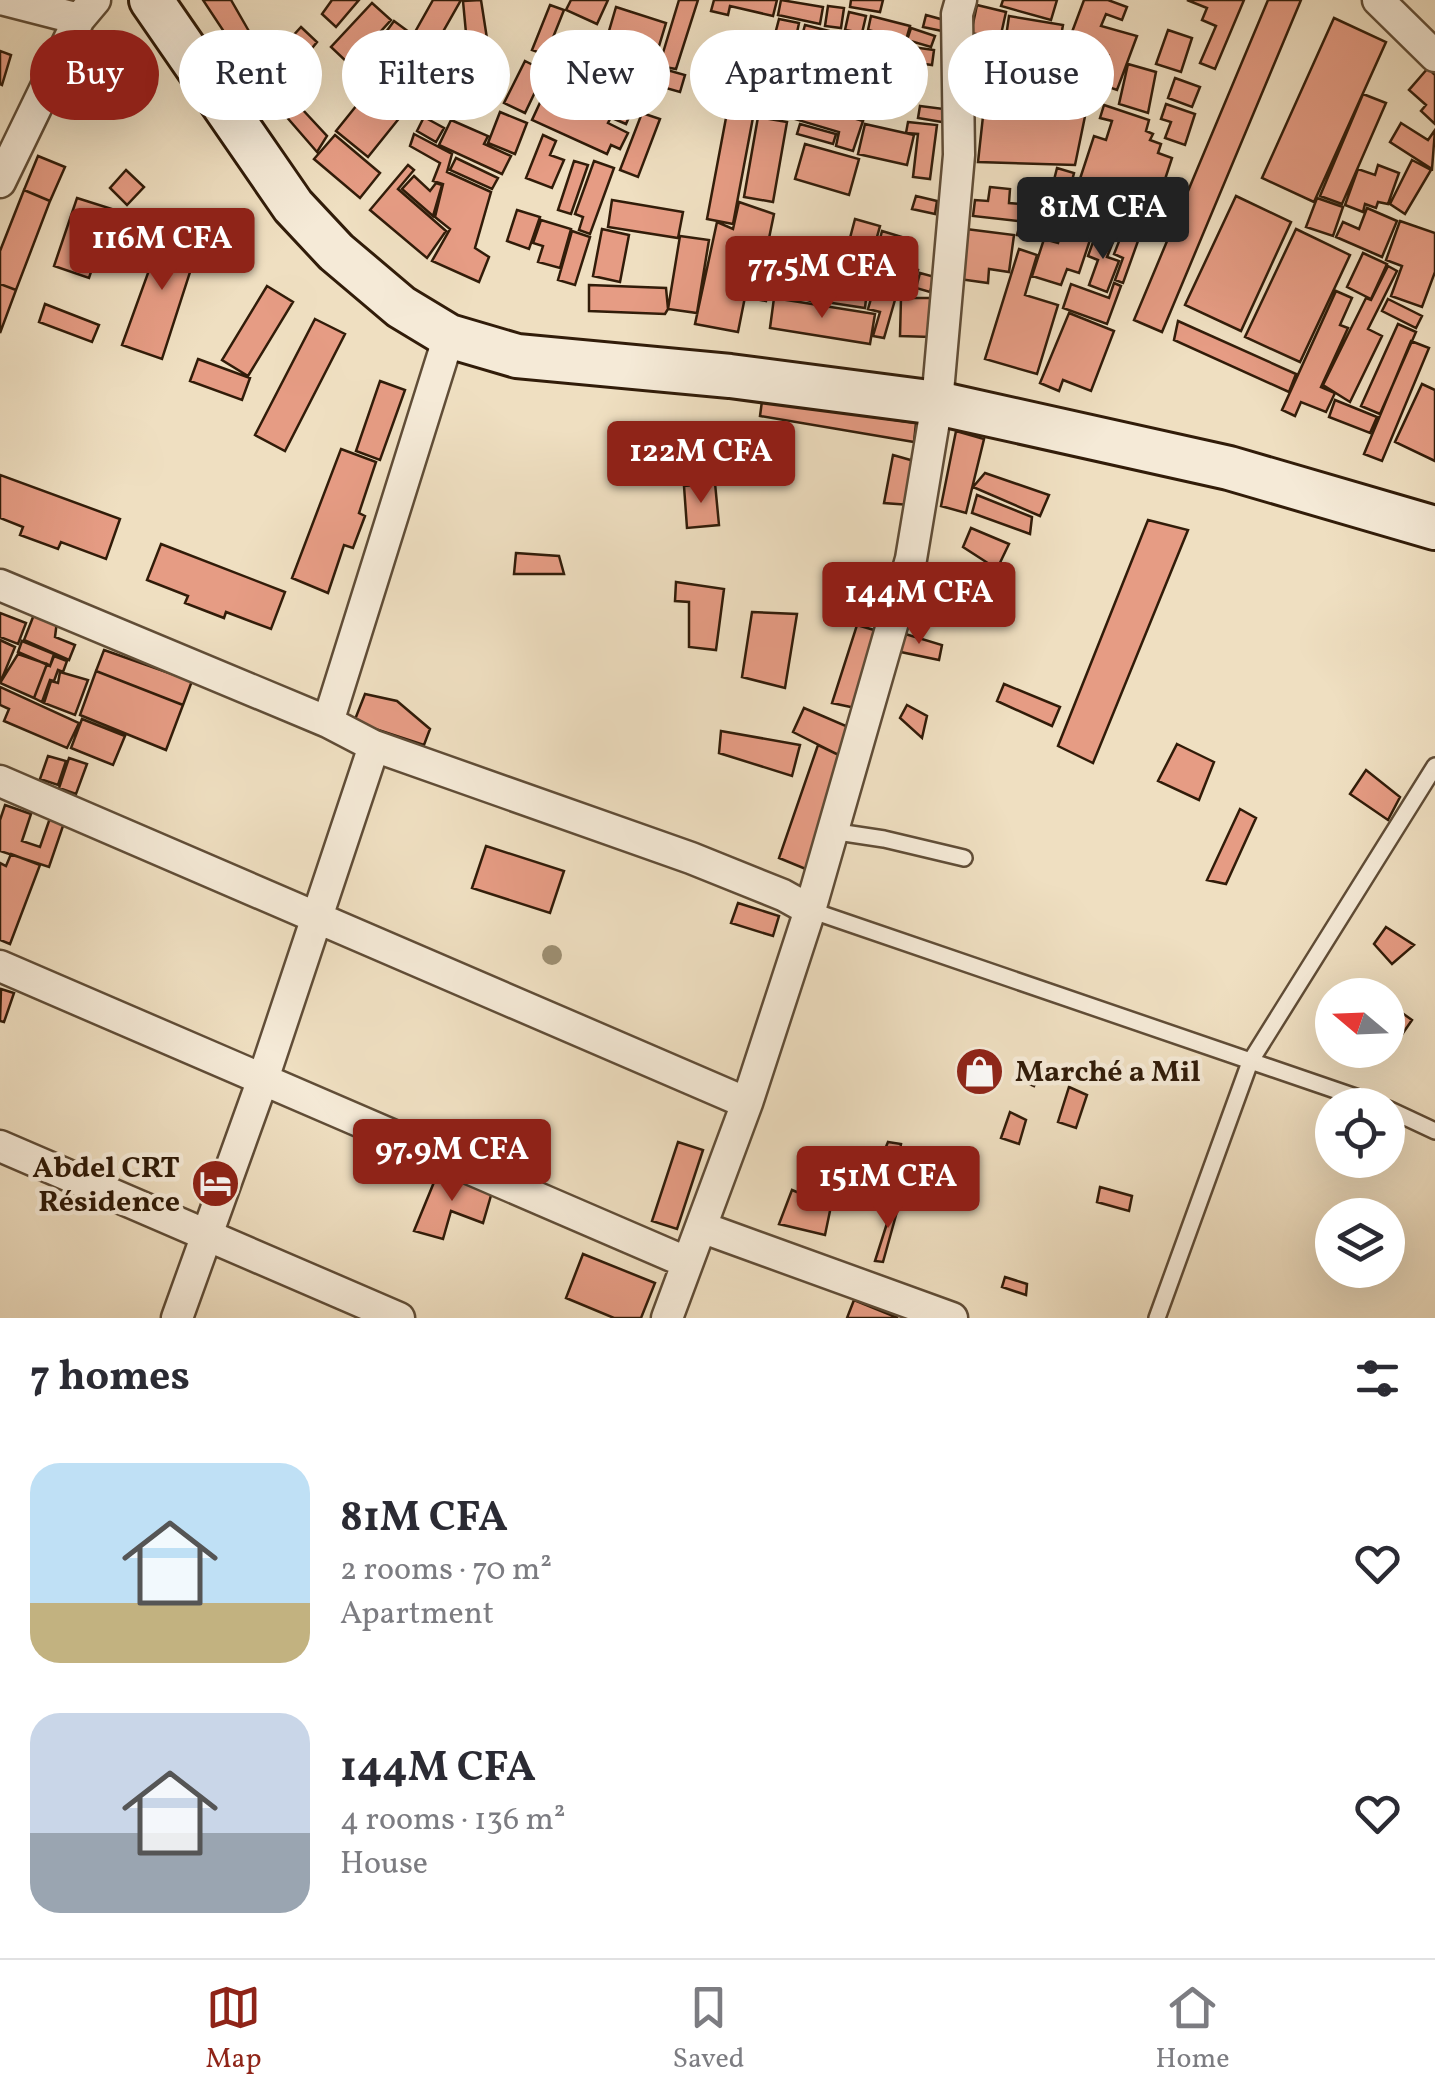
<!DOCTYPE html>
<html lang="en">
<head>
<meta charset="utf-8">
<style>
	body { margin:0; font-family:Vollkorn,serif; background:#f7f7f7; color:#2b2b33; height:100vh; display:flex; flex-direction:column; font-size:38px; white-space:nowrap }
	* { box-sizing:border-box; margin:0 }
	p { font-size:32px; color:#7c7c81 }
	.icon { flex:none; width:55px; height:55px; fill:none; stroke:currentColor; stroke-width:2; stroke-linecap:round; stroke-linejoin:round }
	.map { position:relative; height:1318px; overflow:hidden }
	.sheet { display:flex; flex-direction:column; background:#fff; flex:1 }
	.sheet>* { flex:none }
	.banner { position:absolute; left:30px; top:30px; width:1375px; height:90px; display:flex; gap:20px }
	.needle { width:65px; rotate:289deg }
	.controls { position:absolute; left:1315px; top:978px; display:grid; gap:20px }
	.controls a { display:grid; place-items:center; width:90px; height:90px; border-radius:50%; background:#fff; box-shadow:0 10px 40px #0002; font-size:50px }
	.price { position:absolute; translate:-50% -85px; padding:0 22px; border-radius:10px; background:#8f2418; color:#fff; font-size:32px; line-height:65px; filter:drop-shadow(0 2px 5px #0008) }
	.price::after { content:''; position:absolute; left:50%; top:60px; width:30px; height:22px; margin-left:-15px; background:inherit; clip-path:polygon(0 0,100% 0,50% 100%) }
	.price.selected { background:#222; color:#fff }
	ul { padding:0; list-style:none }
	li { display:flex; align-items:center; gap:30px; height:250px; padding:0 30px }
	li span { display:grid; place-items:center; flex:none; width:280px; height:200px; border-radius:30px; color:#555 }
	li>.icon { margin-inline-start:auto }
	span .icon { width:120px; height:120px; fill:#fffc; stroke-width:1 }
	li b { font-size:42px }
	h2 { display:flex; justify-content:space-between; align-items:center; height:120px; padding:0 30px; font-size:42px }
	.tag { padding:0 35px; border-radius:45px; background:#fff; box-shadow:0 10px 40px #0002; font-size:35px; line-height:90px }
	.tag.selected { background:#8f2418; color:#fff }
	.tab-bar { display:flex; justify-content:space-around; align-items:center; height:140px; border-top:2px solid #e1e1e2; background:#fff; font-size:28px; color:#7c7c81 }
	.tab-bar a { display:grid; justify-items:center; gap:5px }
	.tab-bar .selected { color:#8f2418 }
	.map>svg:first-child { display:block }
</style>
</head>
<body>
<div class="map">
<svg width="1435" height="1318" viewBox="0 0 1435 1318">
	<rect width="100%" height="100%" fill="#efdfc1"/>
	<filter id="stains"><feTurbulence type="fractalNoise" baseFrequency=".002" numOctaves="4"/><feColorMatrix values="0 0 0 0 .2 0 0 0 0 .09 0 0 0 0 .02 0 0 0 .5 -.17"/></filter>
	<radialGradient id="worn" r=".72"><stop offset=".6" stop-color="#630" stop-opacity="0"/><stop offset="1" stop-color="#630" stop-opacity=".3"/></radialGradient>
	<path fill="#e69c84" stroke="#311c09" stroke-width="2.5" d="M203 0H231L250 33 236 50Z
		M332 0H359L336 27 322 14Z
		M433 0H461L436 44 415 32Z
		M481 0 488 45 454 51 452 35 466 33 463 1Z
		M571 0H608L597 24 566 10Z
		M679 0H698L676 69 659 66Z
		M714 0H777L773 16 730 6 728 15 711 11Z
		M781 0 823 7 820 24 778 15Z
		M851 0H883L880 12 850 7Z
		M1003 0H1057L1051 20 1001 6Z
		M1084 0H1108L1127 7 1122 20 1106 14 1101 26 1137 36 1117 90 1097 83 1108 55 1075 44 1079 35 1072 32Z
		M1187 0H1244L1215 69 1200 63 1216 26 1202 20 1207 8Z
		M1268 0H1301L1162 332 1134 320Z
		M372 3 391 20 363 51 382 68 368 82 331 47Z
		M550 5 564 10 546 55 532 50Z
		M977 5 1006 12 1000 39 971 33Z
		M828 6 844 8 841 28 825 26Z
		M616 7 666 23 649 79 632 74 641 41 609 31Z
		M849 12 866 16 862 33 845 30Z
		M926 15 944 20 942 31 923 27Z
		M871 16 910 26 906 40 868 30Z
		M1009 16 1063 25 1058 53 1005 44Z
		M1334 18 1386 42 1314 202 1262 178Z
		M779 19 799 23 794 47 773 42Z
		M394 21 413 35 394 60 418 78 401 102 375 83 387 66 370 54Z
		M805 25 833 32 826 59 798 51Z
		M301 27 317 42 299 64 281 49Z
		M911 28 935 36 931 47 907 40Z
		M1168 30 1192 38 1181 72 1156 64Z
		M836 34 857 38 850 70 830 66Z
		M864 34 898 43 893 59 859 49Z
		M251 36 287 74 271 91 237 53Z
		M741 38 767 43 733 224 707 219Z
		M898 45 934 50 932 65 896 60Z
		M772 47 797 53 787 93 762 87Z
		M1071 50 1098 53 1075 165 978 162 990 52 1070 60Z
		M0 51 11 55 2 85 0 84Z
		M525 61 545 71 525 113 504 103Z
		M584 62 602 70 593 89 607 95 601 108 613 113 608 123 628 133 620 149 611 145 607 154 532 120 551 79 571 89Z
		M812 62 825 65 819 94 806 91Z
		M1128 64 1156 72 1148 113 1119 104Z
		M437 65 451 75 428 108 414 98Z
		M660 68 685 75 680 92 655 85Z
		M1428 68 1435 75V124L1421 111 1426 105 1409 90Z
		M605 72 642 87 626 124 612 118 616 109 606 105 611 93 599 88Z
		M455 75 471 87 449 117 433 105Z
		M880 75 920 83 917 102 876 95Z
		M1175 78 1200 87 1192 107 1168 98Z
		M829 83 845 86 842 100 826 97Z
		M373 85 405 111 368 157 336 131Z
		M851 86 872 91 867 109 846 103Z
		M764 91 863 121 853 151 836 146 839 132 758 108Z
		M1363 94 1386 103 1342 204 1320 196Z
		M289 95 327 136 317 152 278 107Z
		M1166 104 1195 114 1185 145 1165 138 1171 122 1161 119Z
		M1104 105 1149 120 1146 131 1153 134 1150 140 1161 144 1158 153 1172 158 1153 216 1076 191 1094 136 1106 140 1112 121 1100 118Z
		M920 106 944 109 942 122 918 118Z
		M500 112 527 123 515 154 488 143Z
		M642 113 660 119 638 177 620 170Z
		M424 117 444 128 436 142 417 131Z
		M758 117 787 122 773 202 744 197Z
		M451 120 488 136 484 144 511 156 502 174 439 145Z
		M908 122 937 125 930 179 913 177 918 134 906 133Z
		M1401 123 1428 140 1435 130 1432 169 1390 142Z
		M800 124 836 134 833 144 797 134Z
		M865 124 914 135 907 165 858 154Z
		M414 134 452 154 447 172 491 192 475 248 489 257 479 282 432 261 450 229 435 217 443 184 433 181 440 163 410 146Z
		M335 135 380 173 360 198 314 159Z
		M543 135 556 141 550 155 564 160 552 188 526 178Z
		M805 144 859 159 849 195 795 179Z
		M38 156 65 167 50 201 24 190Z
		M456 158 498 178 492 189 450 170Z
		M1412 160 1431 170 1405 214 1390 204Z
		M574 161 588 165 571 214 558 210Z
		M594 161 614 168 590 234 579 230 583 217 575 214Z
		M408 165 414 170 398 189 446 231 427 258 370 210Z
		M1378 165 1399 173 1388 204 1378 202 1376 208 1365 204 1363 212 1345 205 1358 169 1375 175Z
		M1057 168 1074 173 1067 200 1050 196Z
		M126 170 144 187 127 205 110 188Z
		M414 176 430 191 436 183 442 185 433 216 402 189Z
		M1035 179 1050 182 1043 209 1028 205Z
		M990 187 1010 189 1009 203 1021 204 1019 221 973 216 975 200 988 201Z
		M24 190 50 201 16 290 0 284V251Z
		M916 196 937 201 935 214 912 209Z
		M1236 196 1291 222 1241 331 1185 305Z
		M77 198 112 209 89 278 54 266Z
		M1317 198 1343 207 1333 236 1306 227Z
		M612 200 683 212 678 238 608 227Z
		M1052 200 1067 205 1057 238 1042 233Z
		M1072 201 1100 210 1079 273 1067 269 1061 285 1032 276 1044 239 1058 243Z
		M739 202 774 214 768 243 777 245 766 301 745 297 738 332 695 324 717 222 733 229Z
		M1024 208 1042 212 1036 240 1017 235Z
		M1367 208 1397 221 1382 257 1336 237 1343 222 1359 229Z
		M517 210 540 217 529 249 507 241Z
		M1104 211 1125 219 1120 234 1099 226Z
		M855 219 880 226 875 244 850 238Z
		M541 220 571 229 560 268 538 262 543 246 533 243Z
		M1127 221 1143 227 1123 283 1115 280 1123 258 1114 254Z
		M1400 221 1435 233V272L1422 307 1391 296 1402 266 1386 260Z
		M165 226 201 238 162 359 122 345Z
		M602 229 629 235 620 282 593 276Z
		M966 229 1014 235 1009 272 989 269 988 283 959 279Z
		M1296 229 1350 255 1300 362 1245 337Z
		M572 231 590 237 575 285 558 280Z
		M882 231 912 240 908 256 878 247Z
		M1097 231 1115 237 1107 257 1119 261 1107 292 1089 285 1098 260 1088 256Z
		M680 236 709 240 697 313 668 309Z
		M793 238 884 261 877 290 786 266Z
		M1019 249 1037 255 1025 295 1058 305 1037 374 985 359Z
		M1363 253 1387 264 1371 299 1347 287Z
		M887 262 918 270 912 290 899 286 884 338 873 336 880 312 868 309 873 292 878 293Z
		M1388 266 1397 271 1368 329 1382 336 1350 402 1323 385 1366 298 1371 300Z
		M785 271 821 281 815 302 780 293Z
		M920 273 935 277 930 292 916 288Z
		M1114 283 1121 286 1107 324 1063 308 1071 284 1109 298Z
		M0 284 16 290 0 333Z
		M822 284 867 290 865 308 819 301Z
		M589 285 666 288 668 309 665 314 589 311Z
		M267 286 293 302 248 376 222 360Z
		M1336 291 1352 298 1340 325 1348 328 1321 387 1335 393 1326 412 1301 402 1295 416 1282 410Z
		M774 298 875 314 870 344 770 328Z
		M901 298H931V337L900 336Z
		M1388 299 1422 316 1416 328 1382 311Z
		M45 304 99 325 92 342 39 322Z
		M1069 313 1114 331 1091 391 1063 380 1059 391 1040 383Z
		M315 319 345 334 285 451 255 435Z
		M1178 321 1296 374 1289 392 1174 340Z
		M1398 324 1416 332 1380 414 1361 406Z
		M1411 341 1429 348 1382 461 1364 454Z
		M198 359 250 378 242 400 190 381Z
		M380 381 405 390 380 460 356 451Z
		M1422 384 1435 390V461L1395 442Z
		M1335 400 1377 417 1370 433 1329 417Z
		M762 401 916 423 914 442 760 416Z
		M956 431 984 439 966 513 941 506Z
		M341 449 376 462 359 513 365 516 353 548 344 545 328 593 292 578Z
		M893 455 914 461 910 505 884 503Z
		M985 473 1049 495 1040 516 973 487Z
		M0 475 120 519 106 559 61 542 58 549 20 535 23 527 0 518Z
		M715 483 719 525 687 528 684 486Z
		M977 495 1032 517 1030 534 972 513Z
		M1148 520 1188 530 1093 763 1058 746Z
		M971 528 1009 544 997 569 963 547Z
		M161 544 285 592 271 629 226 612 224 618 185 603 188 596 147 580Z
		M516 553 559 556 564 574H514Z
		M676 582 724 589 716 650 689 647V602L675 601Z
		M35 612 57 621 55 637 75 645 69 660 24 640Z
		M752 612 797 614 785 688 742 677Z
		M0 613 26 623 18 644 0 637Z
		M857 625 874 630 860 709 832 703Z
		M902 633 942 645 939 660 896 651Z
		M0 640 15 647 0 683Z
		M22 641 54 654 50 666 18 652Z
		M104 650 192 681 183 705 96 671Z
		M18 654 47 664 34 698 0 683Z
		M54 656 67 661 63 672 58 670 54 681 50 680 42 702 34 698 47 664 50 666Z
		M96 671 183 705 166 750 80 715Z
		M60 672 88 680 75 715 44 703 51 681 58 683Z
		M1004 684 1060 707 1052 726 997 701Z
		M0 687 79 723 67 748 4 721 9 709 0 705Z
		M365 694 397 701 430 729 424 745 354 722Z
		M907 705 927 716 922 738 900 718Z
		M804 708 860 732 845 758 793 732Z
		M82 719 125 736 113 765 71 748Z
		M721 731 800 745 792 776 719 753Z
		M1177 744 1214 762 1199 800 1158 781Z
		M818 745 845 758 813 872 779 858Z
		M48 756 66 761 58 785 40 779Z
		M69 758 87 764 76 794 59 788Z
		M1366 770 1400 797 1388 820 1350 794Z
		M5 805 31 814 22 841 40 847 50 818 64 823 49 867 0 851V820Z
		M1240 809 1256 818 1226 884 1207 880Z
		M486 846 564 871 550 913 472 888Z
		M11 854 40 865 10 944 0 940V863L6 866Z
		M738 903 779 916 773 936 731 923Z
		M1386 927 1414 945 1392 964 1374 944Z
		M1 989 14 993 4 1022 0 1021Z
		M1388 1003 1412 1020 1392 1049 1388 1046Z
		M1025 1067 1040 1073 1034 1086 1021 1080Z
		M1069 1087 1087 1095 1076 1128 1058 1122Z
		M1010 1112 1026 1120 1019 1144 1001 1138Z
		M678 1142 703 1150 677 1229 652 1221Z
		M888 1142 901 1144 898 1160 883 1154Z
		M439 1170 492 1192 483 1223 451 1211 443 1239 414 1231Z
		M935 1172 948 1179 943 1193 930 1187Z
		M901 1181 938 1196 935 1208 897 1192Z
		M1100 1187 1132 1196 1129 1211 1097 1202Z
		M792 1190 831 1206 825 1235 779 1224Z
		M896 1195 901 1197 883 1262 875 1261Z
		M583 1254 655 1283 641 1318H614L566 1298Z
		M1005 1277 1027 1284 1026 1295 1002 1287Z
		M854 1300 898 1318H847Z"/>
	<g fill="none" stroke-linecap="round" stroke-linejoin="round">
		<defs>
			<path id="lane" d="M831 831 884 839 964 858
				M810 910 1379 1105
				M1388 1109 1435 1131
				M1157 1318 1250 1062 1435 766"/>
			<path id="street" d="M5 0 79 19
				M1378 0 1435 56
				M0 182 79 19 95 0
				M0 585 328 722 374 746 691 858 783 895 810 910
				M328 722 449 336
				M0 781 747 1103
				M0 966 686 1262
				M0 1146 399 1318
				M701 1227 952 1318
				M177 1318 263 1079 374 746
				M667 1318 747 1103 810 910 911 559 937 403 959 155 957 14 961 0"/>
			<path id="secondary" d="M151 0 293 206 336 252 401 307 449 336 517 356 730 376 937 403 1229 468 1435 528"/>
		</defs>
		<use href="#lane" stroke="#604d37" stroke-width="20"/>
		<use href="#street" stroke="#604d37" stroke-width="35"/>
		<use href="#secondary" stroke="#311c09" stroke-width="48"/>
		<use href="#lane" stroke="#f5ead7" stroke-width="15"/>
		<use href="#street" stroke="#f5ead7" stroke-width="30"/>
		<use href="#secondary" stroke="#f5ead7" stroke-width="42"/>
	</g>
	<circle fill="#9d8f72" cx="552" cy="955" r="10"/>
	<defs>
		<symbol id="shop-disc" viewBox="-11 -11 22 22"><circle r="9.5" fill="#8f2418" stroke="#f5ead7"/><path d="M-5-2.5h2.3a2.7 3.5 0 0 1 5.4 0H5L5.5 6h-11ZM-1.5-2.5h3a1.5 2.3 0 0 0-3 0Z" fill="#fff"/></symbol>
		<symbol id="hotel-disc" viewBox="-11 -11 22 22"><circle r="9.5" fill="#8f2418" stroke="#f5ead7"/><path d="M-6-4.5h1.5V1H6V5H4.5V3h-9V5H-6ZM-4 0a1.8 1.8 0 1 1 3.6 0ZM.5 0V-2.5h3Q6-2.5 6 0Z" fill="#fff"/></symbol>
	</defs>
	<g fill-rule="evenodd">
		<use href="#shop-disc" x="952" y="1044" width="55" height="55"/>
		<use href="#hotel-disc" x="188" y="1156" width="55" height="55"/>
	</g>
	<g text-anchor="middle" stroke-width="9" stroke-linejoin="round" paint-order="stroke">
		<g font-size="30" font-weight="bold" fill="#311c09" stroke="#f5ead7" text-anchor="start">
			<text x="1015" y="1081">Marché a Mil</text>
			<text x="180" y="1177" text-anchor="end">Abdel CRT<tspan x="180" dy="34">Résidence</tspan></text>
		</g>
	</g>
	<rect width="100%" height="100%" filter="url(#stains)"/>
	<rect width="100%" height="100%" fill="url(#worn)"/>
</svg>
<div class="controls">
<a><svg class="needle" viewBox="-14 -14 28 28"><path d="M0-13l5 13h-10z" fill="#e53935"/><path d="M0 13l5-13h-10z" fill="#7c7c81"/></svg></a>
<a><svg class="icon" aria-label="locate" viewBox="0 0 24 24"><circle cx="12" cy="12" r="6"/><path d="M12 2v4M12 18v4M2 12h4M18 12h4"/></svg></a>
<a><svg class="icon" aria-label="layers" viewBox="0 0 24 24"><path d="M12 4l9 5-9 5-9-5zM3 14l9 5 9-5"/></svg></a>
</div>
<b class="price selected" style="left:1103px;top:262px">81M CFA</b>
<b class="price" style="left:162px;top:293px">116M CFA</b>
<b class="price" style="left:822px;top:321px">77.5M CFA</b>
<b class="price" style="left:701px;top:506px">122M CFA</b>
<b class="price" style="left:919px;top:647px">144M CFA</b>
<b class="price" style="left:452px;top:1204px">97.9M CFA</b>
<b class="price" style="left:888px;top:1231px">151M CFA</b>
<div class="banner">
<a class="tag selected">Buy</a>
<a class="tag">Rent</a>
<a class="tag">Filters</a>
<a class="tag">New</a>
<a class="tag">Apartment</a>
<a class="tag">House</a>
</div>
</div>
<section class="sheet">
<h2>7 homes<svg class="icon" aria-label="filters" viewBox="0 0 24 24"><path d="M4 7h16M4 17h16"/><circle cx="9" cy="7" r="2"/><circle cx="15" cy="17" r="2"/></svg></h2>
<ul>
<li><span style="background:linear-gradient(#bfe0f5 70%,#c2b280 0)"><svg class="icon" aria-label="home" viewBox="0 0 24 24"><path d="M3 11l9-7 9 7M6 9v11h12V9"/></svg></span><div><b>81M CFA</b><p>2 rooms · 70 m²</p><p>Apartment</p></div><svg class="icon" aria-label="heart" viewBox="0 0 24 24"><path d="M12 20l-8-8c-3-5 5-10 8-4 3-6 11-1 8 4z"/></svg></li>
<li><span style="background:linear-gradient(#c9d6e8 60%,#9aa5b1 0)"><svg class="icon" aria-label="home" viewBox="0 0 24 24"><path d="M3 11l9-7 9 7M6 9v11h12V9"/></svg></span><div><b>144M CFA</b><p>4 rooms · 136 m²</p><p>House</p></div><svg class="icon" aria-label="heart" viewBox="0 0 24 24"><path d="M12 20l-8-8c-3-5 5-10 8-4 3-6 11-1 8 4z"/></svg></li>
</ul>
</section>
<nav class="tab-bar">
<a class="selected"><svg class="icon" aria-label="map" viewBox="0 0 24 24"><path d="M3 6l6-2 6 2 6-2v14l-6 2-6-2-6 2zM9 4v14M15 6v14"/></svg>Map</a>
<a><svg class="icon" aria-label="saved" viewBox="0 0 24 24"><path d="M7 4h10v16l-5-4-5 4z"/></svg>Saved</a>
<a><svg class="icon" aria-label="home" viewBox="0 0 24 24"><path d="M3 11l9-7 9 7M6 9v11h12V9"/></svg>Home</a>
</nav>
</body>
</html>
